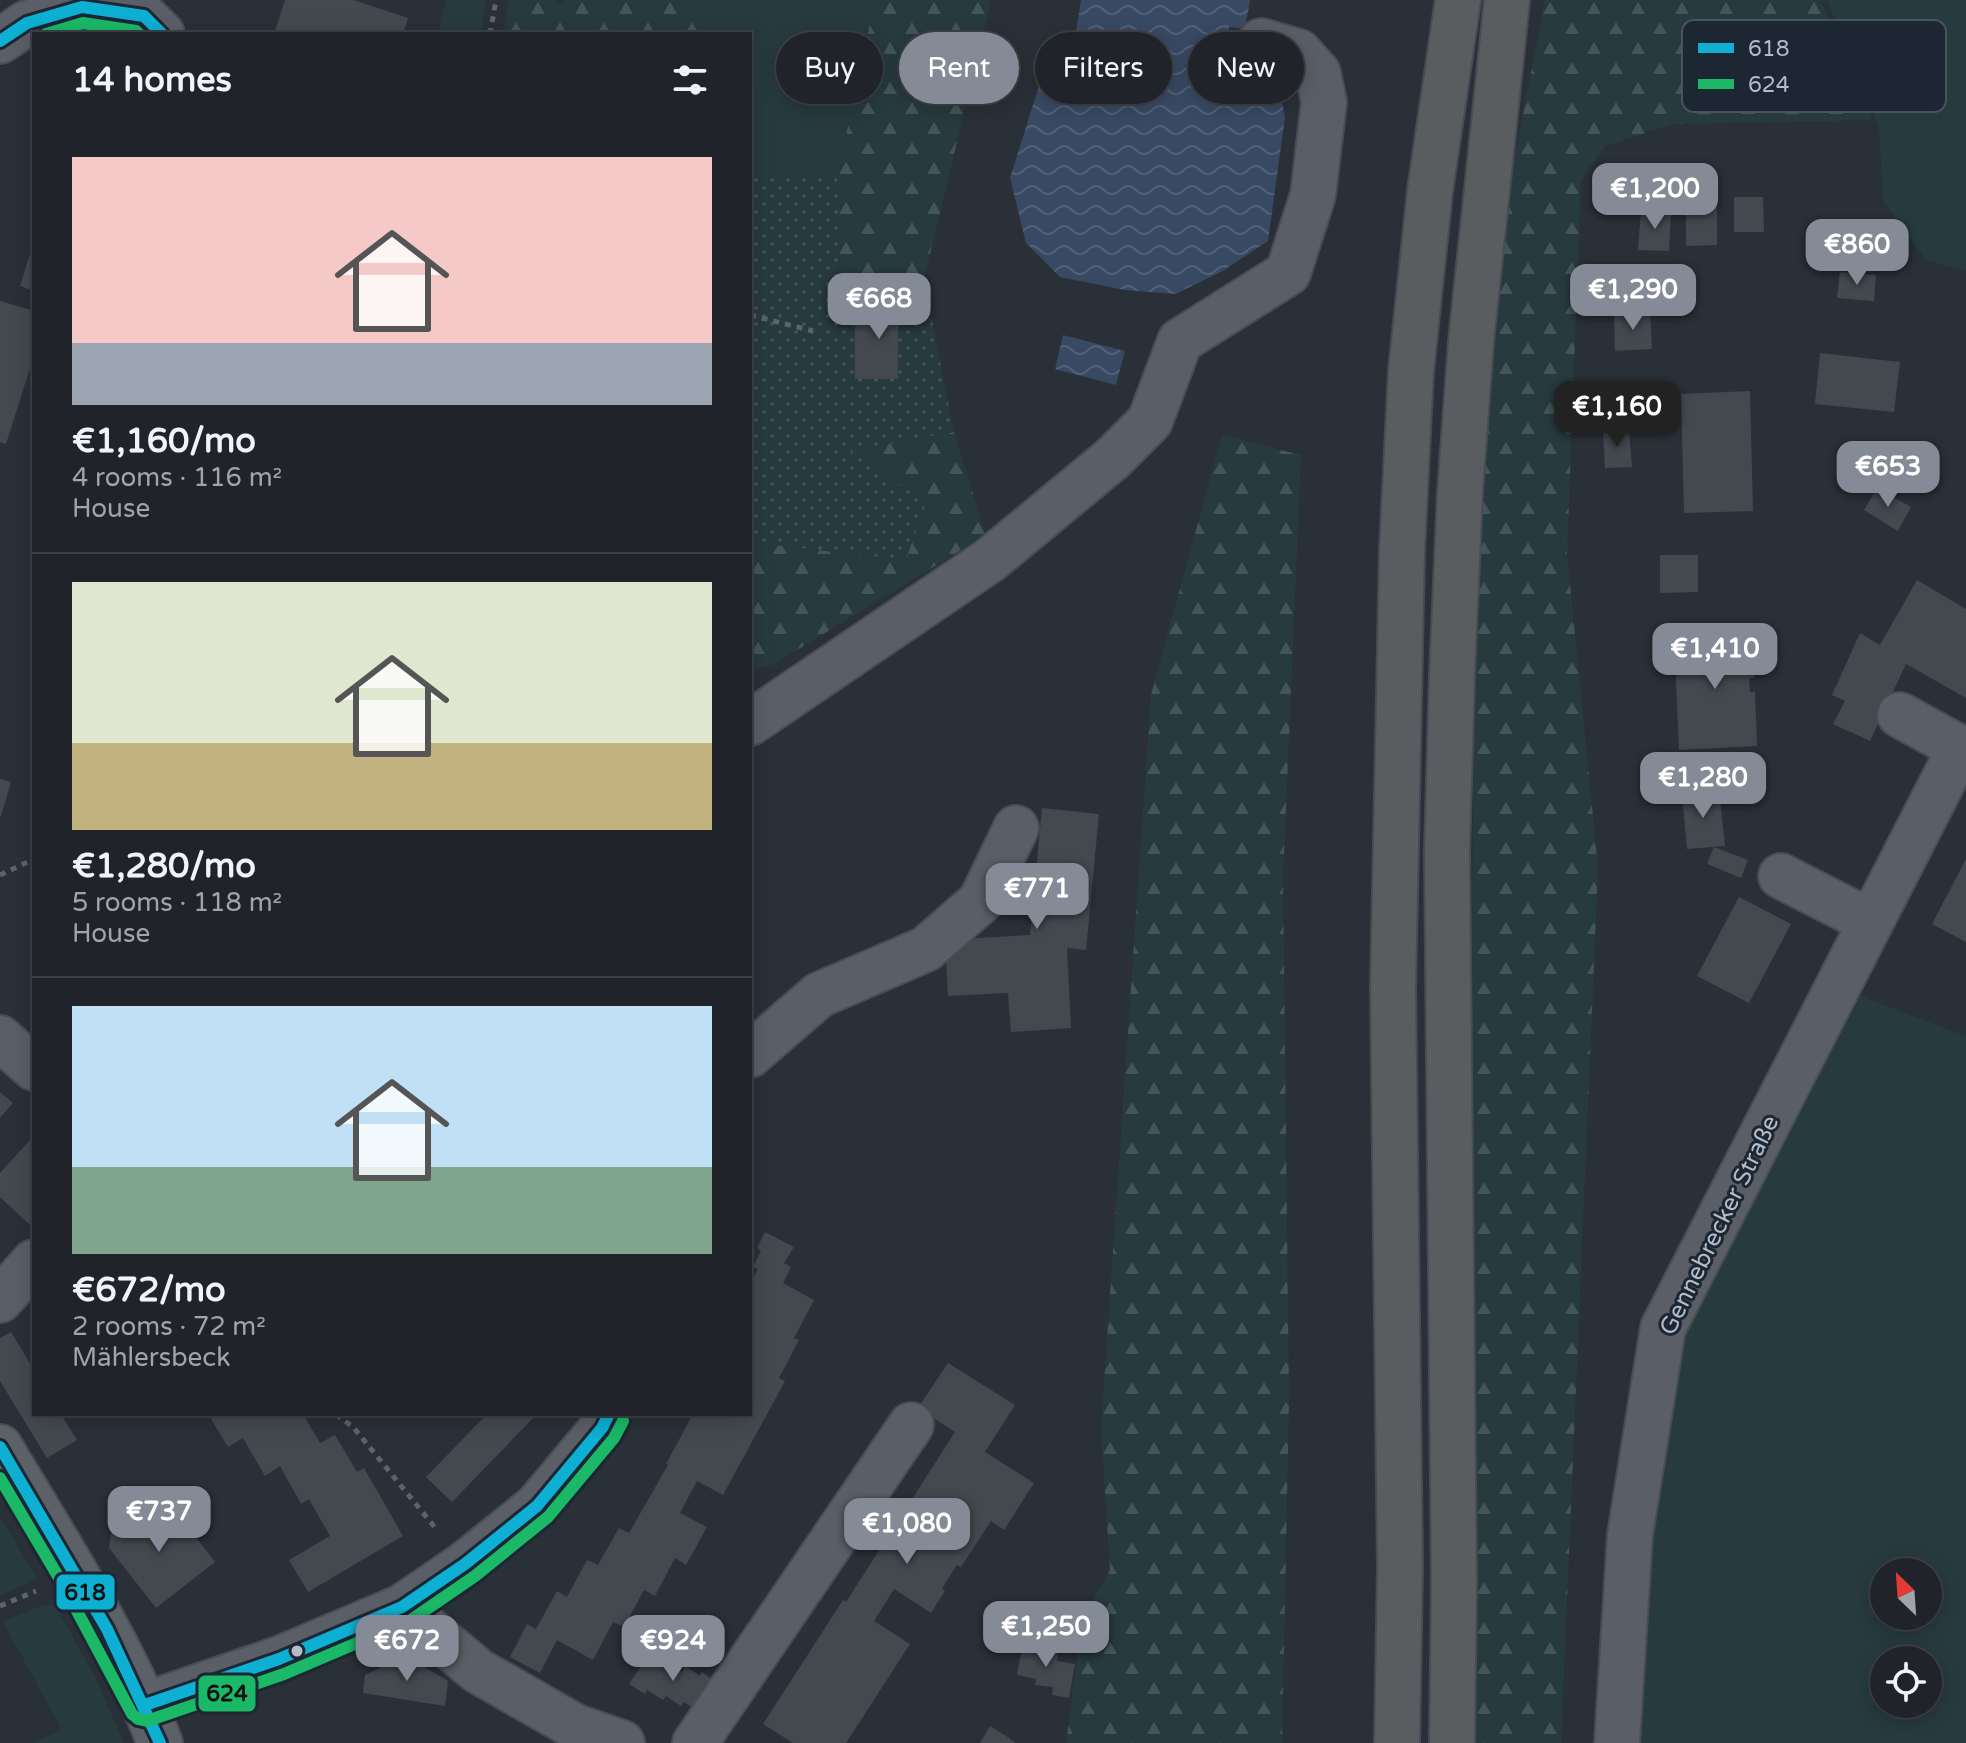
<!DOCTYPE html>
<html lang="en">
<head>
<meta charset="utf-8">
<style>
	body { margin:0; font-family:"Varela Round",sans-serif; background:#282c32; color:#f1f3f6; height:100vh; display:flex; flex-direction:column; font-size:30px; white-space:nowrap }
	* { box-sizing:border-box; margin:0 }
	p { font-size:26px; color:#a2a4a8 }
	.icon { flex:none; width:44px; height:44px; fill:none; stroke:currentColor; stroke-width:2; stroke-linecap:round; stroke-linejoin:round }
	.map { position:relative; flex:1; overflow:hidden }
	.sheet { position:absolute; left:32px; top:32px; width:720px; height:1384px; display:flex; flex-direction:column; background:#20242a; border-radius:0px; box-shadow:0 4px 20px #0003,0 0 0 2px #3d4147 }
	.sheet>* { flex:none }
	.guide { position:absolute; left:776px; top:32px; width:760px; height:72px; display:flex; gap:16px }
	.needle { width:52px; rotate:335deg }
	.buttons { position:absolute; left:1870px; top:1558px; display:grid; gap:16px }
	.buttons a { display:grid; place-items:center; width:72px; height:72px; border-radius:50%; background:#20242a; box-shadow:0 4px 20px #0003,0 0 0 2px #3d4147; font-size:40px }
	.price { position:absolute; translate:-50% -68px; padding:0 18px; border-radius:16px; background:#848b96; color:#fff; font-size:26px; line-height:52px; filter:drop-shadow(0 2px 4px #0008) }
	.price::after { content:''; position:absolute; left:50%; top:48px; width:24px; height:18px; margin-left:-12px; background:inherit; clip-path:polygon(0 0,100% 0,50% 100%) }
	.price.selected { background:#222; color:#fff }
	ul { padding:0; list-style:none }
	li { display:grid; align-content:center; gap:16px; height:424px; padding:0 40px }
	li+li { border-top:2px solid #3d4147 }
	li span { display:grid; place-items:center; height:248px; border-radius:0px; color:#555 }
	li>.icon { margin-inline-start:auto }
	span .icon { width:144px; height:144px; fill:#fffc; stroke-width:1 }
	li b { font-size:34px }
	h2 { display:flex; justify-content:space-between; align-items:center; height:96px; padding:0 40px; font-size:34px }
	.chip { padding:0 28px; border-radius:36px; background:#20242a; box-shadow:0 4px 20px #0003,0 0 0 2px #3d4147; font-size:28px; line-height:72px }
	.chip.selected { background:#848b96; color:#fff }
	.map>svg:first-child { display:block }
</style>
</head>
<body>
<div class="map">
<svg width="1966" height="1743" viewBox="0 0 1966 1743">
	<defs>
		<pattern id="forest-firs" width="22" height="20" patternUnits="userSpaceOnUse" patternTransform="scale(2)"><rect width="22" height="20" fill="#273a3e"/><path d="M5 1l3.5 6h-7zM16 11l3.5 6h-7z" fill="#445559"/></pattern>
		<pattern id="park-dots" width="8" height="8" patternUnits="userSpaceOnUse" patternTransform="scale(2)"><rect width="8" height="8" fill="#273a3e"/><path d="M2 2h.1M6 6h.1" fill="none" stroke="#445559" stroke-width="1.8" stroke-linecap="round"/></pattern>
		<pattern id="water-waves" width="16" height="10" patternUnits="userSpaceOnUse" patternTransform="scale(2)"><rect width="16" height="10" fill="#384963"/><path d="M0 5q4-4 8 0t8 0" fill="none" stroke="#526178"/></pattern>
	</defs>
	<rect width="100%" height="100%" fill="#2a3038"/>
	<path fill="#273a3e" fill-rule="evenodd" d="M446 0H486L481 34H438Z
		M709 0H875L837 177H750V34H696Z
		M1827 0H1966V272L1925 259 1883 201 1879 128Z
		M1850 992 1966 1036V1743H1639L1635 1587 1674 1346ZM1884 1572H1928V1616H1884ZM1884 1660H1928V1704H1884Z
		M0 1517 38 1579 0 1595Z
		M42 1605H55L96 1679 124 1743H33L62 1730 3 1622Z"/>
	<path fill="url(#forest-firs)" d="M508 0H555L563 4 566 0H709L696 34H504Z
		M875 0H991L924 279 840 278 837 177Z
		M1545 0H1815L1824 7 1873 120 1673 124 1605 146 1581 180 1567 554 1598 868 1561 1743H1464L1476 513 1506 203Z
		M954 432 986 535 774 664 750 671V542L905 560 850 451Z
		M1222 435 1301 455 1283 877 1289 1401 1282 1743H1066L1082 1618 1110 1570 1101 1427 1151 695Z"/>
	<path fill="url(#park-dots)" d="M750 177H837L840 277 924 279 954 432 851 451 926 503 906 560 750 542Z"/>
	<path fill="url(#water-waves)" d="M1081 0H1250L1245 29 1229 27 1227 42 1216 40 1209 78 1270 87 1281 97 1285 117 1268 241 1221 272 1175 294 1125 290 1060 277 1026 243 1010 178 1045 67 1072 57Z
		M1063 335 1125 351 1116 385 1055 369Z"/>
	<path fill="#444950" d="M285 0H353L408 18 403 34H274Z
		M1734 197H1763L1764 232H1734Z
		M1686 206H1717V245L1686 246Z
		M1641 211 1671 212 1669 251 1638 250Z
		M33 244H34V291L20 286Z
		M1840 272 1876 275 1874 301 1837 298Z
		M877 290H898V379H855V319H877Z
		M0 301 34 311V356L6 444 0 442Z
		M1650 312 1652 349 1615 351 1614 314Z
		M1820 353 1900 362 1894 412 1815 404Z
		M1750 391 1753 511 1684 513 1681 394Z
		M1629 430 1632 467 1605 468 1603 431Z
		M1877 488 1911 507 1898 531 1864 510Z
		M1660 555H1698V592L1660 593Z
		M1917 580 1966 609V698L1906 664 1870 741 1833 724 1845 701 1832 695 1860 633 1880 645Z
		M1752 632 1754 678H1749L1750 692H1755L1757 746 1679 750 1674 636Z
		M0 779 11 782 1 816H0Z
		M1719 790 1725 846 1687 849 1682 794Z
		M1042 808 1099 814 1086 950 1067 948 1071 1028 1011 1032 1008 993 948 996 945 940 1030 935Z
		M1714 847 1748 860 1741 878 1707 864Z
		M1966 859V942L1932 924Z
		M1739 897 1791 924 1749 1003 1697 976Z
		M0 1092 13 1103 0 1118Z
		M29 1141 34 1146V1220L30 1225 0 1197V1173Z
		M765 1232 794 1247 784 1263 791 1267 783 1283 814 1300 794 1338 799 1340 779 1378 785 1381 723 1495 697 1481 680 1513 707 1527 686 1565 675 1558 655 1596 644 1590 624 1627 613 1622 593 1660 557 1640 540 1673 510 1657 527 1624 536 1629 557 1591 567 1597 587 1560 598 1565 619 1528 629 1533 668 1465 666 1464 693 1414H750V1285L758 1269 753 1267 761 1251 757 1248Z
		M11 1332 34 1370V1414H61L77 1440 47 1458 0 1381V1338Z
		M948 1363 1015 1405 985 1452 1034 1483 1004 1530 991 1521 961 1567 957 1565 942 1588 945 1591 931 1613 894 1589 874 1621 910 1644 846 1743H793L763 1724 843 1600 846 1602 955 1432 918 1408Z
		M208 1414H303L320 1443 335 1435 357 1472 364 1468 403 1536 308 1592 289 1560 330 1536 309 1499 301 1504 280 1466 265 1476 243 1438 228 1447Z
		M487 1414H537L452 1502 426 1477Z
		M149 1503 164 1523 177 1513 215 1562 156 1608 109 1548 111 1533Z
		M1023 1641 1042 1644 1040 1651 1058 1653 1057 1661 1075 1664 1069 1698 1052 1695 1053 1687 1035 1685 1036 1679 1017 1675Z
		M648 1655 663 1665 666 1661 682 1672 685 1666 700 1676 702 1672 717 1683 699 1712 684 1702 681 1706 666 1696 663 1700 647 1690 645 1694 629 1684Z
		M403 1660 423 1666 448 1681 445 1706 363 1693 365 1675 393 1661Z
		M990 1726 1006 1736 1016 1743H980Z"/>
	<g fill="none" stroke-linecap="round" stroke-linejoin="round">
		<defs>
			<path id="minor" d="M0 41 27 23 82 7 144 16 162 34
				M1900 715 1960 748 1966 761
				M750 723 990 560 1112 459 1150 421 1180 341 1288 273 1313 195 1324 102 1318 73 1299 52 1261 41
				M1781 876 1871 922
				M0 1038 34 1068
				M750 1055 819 995 926 949 981 901 1016 828
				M0 1300 34 1262
				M402 1607 478 1671 576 1727 622 1743
				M145 1705 279 1659 402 1607 465 1564 537 1506 602 1428 609 1414
				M695 1743 911 1425
				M1617 1743 1630 1535 1663 1328 1960 748"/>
			<path id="major" d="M0 1447C56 1541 121 1641 160 1743"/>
			<path id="highway" d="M1397 1743 1400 1567 1393 988 1402 550 1411 371 1430 191 1458 0
				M1452 1743 1454 1584 1447 852 1452 675 1460 492 1471 342 1507 0"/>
		</defs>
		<use href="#minor" stroke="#484c53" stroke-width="48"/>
		<use href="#major" stroke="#484c55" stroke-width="48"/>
		<use href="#highway" stroke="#474c53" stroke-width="48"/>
		<path stroke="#5d636a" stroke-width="5" stroke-dasharray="6 6" stroke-linecap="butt" d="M490 34 496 0
			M750 315 813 331
			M0 875 34 859
			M336 1414 354 1428 437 1530
			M0 1606 36 1591"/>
		<use href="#minor" stroke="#5a5e66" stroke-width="44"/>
		<use href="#major" stroke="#5c6168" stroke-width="44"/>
		<use href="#highway" stroke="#5a5d60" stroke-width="44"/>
		<defs>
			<path id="bus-1" d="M0 41 27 23 82 7 144 16 162 34
				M0 1447 107 1629 160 1743
				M145 1705 279 1659 402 1607 465 1564 537 1506 602 1428 609 1414"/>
			<path id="bus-2" d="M46 34 83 23 136 31 139 34
				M0 1478 62 1583 132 1714 138 1719 147 1721 284 1674 411 1620 475 1576 548 1517 614 1438 623 1421"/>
		</defs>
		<use href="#bus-1" stroke="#1d2633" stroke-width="18"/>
		<use href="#bus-2" stroke="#1d2633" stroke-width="18"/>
		<use href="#bus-1" stroke="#0dafd3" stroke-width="12"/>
		<use href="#bus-2" stroke="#1ab867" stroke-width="12"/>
	</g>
	<circle fill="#b4bcc9" stroke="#1d2633" stroke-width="3" cx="297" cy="1651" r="7"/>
	<g text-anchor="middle" stroke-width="6" stroke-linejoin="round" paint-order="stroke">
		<g font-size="24" fill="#b4bcc9" stroke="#1d2633">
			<text transform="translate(1719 1225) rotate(-64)" y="8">Gennebrecker Straße</text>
		</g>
	</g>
	<rect x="1682" y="20" width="264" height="92" rx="12" fill="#1d2633" stroke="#4a5360" stroke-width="2"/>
	<rect x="1698" y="43" width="36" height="10" fill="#0dafd3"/>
	<rect x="1698" y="79" width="36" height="10" fill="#1ab867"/>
	<g font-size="22" fill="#b4bcc9">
		<text x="1748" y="56">618</text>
		<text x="1748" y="92">624</text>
	</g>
	<g stroke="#1d2633" stroke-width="3">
		<rect x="55" y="1573" width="61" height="38" rx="8" fill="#0dafd3"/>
		<rect x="197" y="1674" width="60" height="39" rx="8" fill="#1ab867"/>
	</g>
	<g font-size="22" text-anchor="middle" font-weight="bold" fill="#111">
		<text x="85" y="1600">618</text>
		<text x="227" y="1701">624</text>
	</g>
</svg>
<div class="buttons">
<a><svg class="needle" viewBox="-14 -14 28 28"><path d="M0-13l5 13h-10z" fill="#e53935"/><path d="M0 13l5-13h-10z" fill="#a2a4a8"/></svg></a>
<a><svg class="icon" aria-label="locate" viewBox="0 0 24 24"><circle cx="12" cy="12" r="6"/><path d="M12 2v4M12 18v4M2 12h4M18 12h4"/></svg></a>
</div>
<b class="price" style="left:1655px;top:231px">€1,200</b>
<b class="price" style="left:1857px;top:287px">€860</b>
<b class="price" style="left:1633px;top:332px">€1,290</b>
<b class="price" style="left:879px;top:341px">€668</b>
<b class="price selected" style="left:1617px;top:449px">€1,160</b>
<b class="price" style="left:1888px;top:509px">€653</b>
<b class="price" style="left:1715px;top:691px">€1,410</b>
<b class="price" style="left:1703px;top:820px">€1,280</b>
<b class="price" style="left:1037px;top:931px">€771</b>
<b class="price" style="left:159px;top:1554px">€737</b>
<b class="price" style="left:907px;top:1566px">€1,080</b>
<b class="price" style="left:1046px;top:1669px">€1,250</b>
<b class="price" style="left:407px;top:1683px">€672</b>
<b class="price" style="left:673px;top:1683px">€924</b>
<div class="guide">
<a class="chip">Buy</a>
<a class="chip selected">Rent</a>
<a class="chip">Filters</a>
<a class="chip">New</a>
</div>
<section class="sheet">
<h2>14 homes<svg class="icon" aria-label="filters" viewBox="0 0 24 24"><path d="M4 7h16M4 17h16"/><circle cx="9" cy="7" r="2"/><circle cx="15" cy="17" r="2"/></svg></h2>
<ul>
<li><span style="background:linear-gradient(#f6c9c9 75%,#9aa5b1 0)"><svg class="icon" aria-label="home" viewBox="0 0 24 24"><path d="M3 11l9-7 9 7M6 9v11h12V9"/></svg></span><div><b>€1,160/mo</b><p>4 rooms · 116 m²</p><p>House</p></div></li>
<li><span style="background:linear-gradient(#dfe7d0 65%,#c2b280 0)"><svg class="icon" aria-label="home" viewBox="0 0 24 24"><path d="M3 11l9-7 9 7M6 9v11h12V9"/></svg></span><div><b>€1,280/mo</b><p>5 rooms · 118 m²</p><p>House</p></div></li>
<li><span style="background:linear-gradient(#bfe0f5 65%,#7fa58c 0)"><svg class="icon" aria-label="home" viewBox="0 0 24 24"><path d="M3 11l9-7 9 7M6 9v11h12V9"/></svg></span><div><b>€672/mo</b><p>2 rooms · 72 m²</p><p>Mählersbeck</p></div></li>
</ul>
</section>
</div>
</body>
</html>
